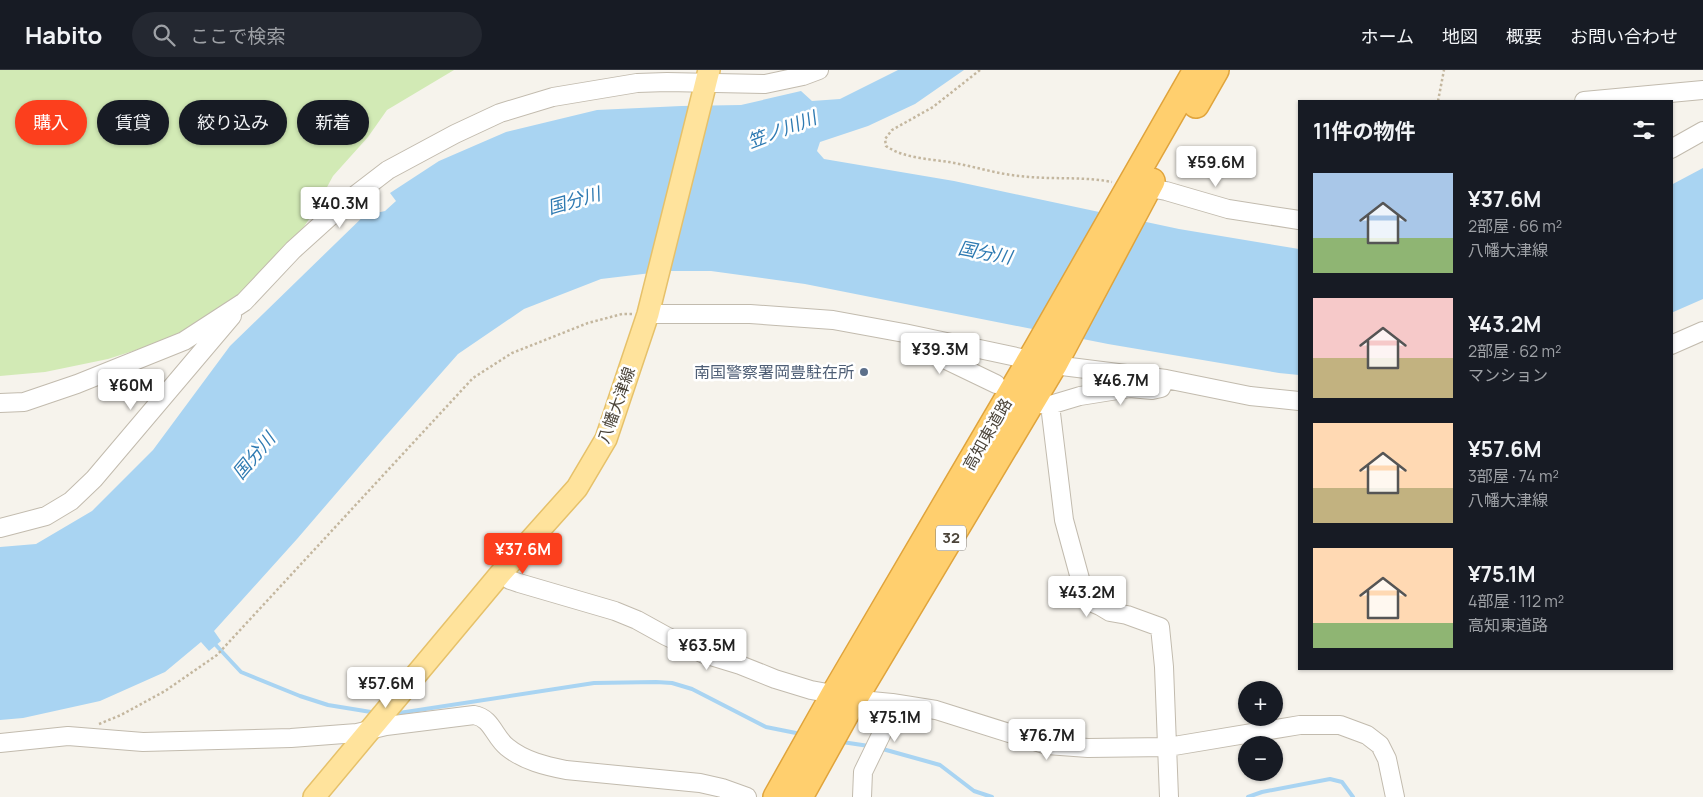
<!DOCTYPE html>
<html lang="ja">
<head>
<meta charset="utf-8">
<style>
	body { margin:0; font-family:Manrope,"Noto Sans JP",sans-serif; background:#242831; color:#f1f3f6; height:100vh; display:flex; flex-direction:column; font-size:19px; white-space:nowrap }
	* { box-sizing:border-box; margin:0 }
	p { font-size:16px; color:#9ea1a6 }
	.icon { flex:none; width:28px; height:28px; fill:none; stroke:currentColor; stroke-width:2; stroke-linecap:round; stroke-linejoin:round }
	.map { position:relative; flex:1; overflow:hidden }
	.sheet { position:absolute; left:1298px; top:30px; width:375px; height:570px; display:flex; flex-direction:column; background:#171b24; border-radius:0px; box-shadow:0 1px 4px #0004 }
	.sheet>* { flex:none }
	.guide { position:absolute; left:15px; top:30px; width:475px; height:45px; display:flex; gap:10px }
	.tools { position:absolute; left:1238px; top:611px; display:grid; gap:10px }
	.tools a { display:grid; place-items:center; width:45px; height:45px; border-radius:50%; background:#171b24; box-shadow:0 1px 4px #0004; font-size:25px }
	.price { position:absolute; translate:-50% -42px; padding:0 11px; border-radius:5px; background:#fff; color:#222; font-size:16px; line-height:32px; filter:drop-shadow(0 1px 2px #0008) }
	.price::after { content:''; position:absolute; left:50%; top:30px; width:15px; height:11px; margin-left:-8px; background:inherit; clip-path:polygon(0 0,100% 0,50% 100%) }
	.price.on { background:#fc3f1d; color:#fff }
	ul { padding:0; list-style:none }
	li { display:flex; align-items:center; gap:15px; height:125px; padding:0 15px }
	li span { display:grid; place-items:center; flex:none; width:140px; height:100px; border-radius:0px; color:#555 }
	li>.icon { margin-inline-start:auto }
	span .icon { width:60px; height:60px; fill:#fffc; stroke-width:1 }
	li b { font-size:21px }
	h2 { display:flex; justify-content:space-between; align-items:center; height:60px; padding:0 15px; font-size:21px }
	.pill { padding:0 18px; border-radius:22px; background:#171b24; box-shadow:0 1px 4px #0004; font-size:18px; line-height:45px }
	.pill.on { background:#fc3f1d; color:#fff }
	header { display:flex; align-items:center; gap:30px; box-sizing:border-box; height:70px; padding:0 25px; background:#171b24; border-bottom:1px solid #363941 }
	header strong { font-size:24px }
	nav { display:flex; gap:28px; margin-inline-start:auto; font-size:18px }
	.search { width:350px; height:45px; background:#242831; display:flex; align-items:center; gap:12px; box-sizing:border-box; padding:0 18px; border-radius:28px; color:#9ea1a6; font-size:19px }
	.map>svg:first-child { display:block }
</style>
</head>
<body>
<header>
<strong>Habito</strong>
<div class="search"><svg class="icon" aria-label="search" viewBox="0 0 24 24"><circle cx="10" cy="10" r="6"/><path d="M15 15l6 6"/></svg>ここで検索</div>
<nav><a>ホーム</a><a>地図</a><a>概要</a><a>お問い合わせ</a></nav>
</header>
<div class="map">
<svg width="1703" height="727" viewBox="0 0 1703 727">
	<rect width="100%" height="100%" fill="#f6f3ec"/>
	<path fill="#d2eab5" d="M0 0H454L387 40 368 67 333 106 312 145 285 184 225 243 158 273 108 289 45 302 0 306Z"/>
	<path fill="#a9d4f2" d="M898 0H964L915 34 868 56 820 72 817 81 824 89 954 111 1179 159 1299 179V305L1279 303 1108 274 805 214 711 201H668L601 209 524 239 458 284 383 369 297 469 214 561 221 571 209 581 201 572 165 602 100 631 23 648 0 650V477L36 474 92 441 153 380 230 276 371 139 376 143 385 141 396 131 390 123 439 91 506 62 597 40 681 36 741 35 801 21 812 31 840 29Z
		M1703 98V229L1671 243V115Z"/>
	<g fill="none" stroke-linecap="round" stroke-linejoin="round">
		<path stroke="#a9d4f2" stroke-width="4" d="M213 572 241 602 300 626 328 635 371 642
			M399 643 594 613 656 612 672 613 692 619 766 657 801 664
			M842 672 869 676
			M879 678 940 695 974 721 992 727
			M1248 727 1262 722 1330 709 1342 712 1353 727"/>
		<defs>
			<path id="minor" d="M1584 31 1703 20
				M1671 79 1703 61
				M1138 116 1166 121 1228 139 1299 150
				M648 244H750L833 250 904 263 1054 295 1166 309 1250 326 1299 331
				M913 268 944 289 996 314
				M1671 275 1703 261
				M0 333 24 332 77 314 184 271 244 232 293 180 345 133 388 100 455 64 500 43 553 27 637 13 667 12 765 14 803 6 819 0
				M1040 334 1050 335 1080 326 1130 318 1152 320 1161 318 1165 310
				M1050 335 1064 450 1082 516 1093 533 1100 536 1110 542 1127 545 1160 557 1164 597 1169 727
				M0 458 46 446 71 431 94 409 232 246
				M501 503 510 510 519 513 615 541 637 550 666 566 704 584 740 595 775 609 811 620 871 631 892 633 936 640 1047 675 1088 678 1168 677 1300 655H1340L1367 665 1380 675 1387 689 1395 727
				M0 673 68 666 143 672 291 668 357 663 386 656 474 645C492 648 494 667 507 677 524 691 546 696 566 700L700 713 722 718 747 727
				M862 727 863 702 881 665 886 648 890 644H894L913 645"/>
			<path id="major" d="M314 727 501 503 577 418 606 369 648 244 709 0"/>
			<path id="highway" d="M1196 35 1216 0
				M776 727 834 624 1037 278 1196 0
				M800 727 855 628 1054 295 1152 111"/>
		</defs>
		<use href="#minor" stroke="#c2bbae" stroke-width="20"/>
		<use href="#major" stroke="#e6c16a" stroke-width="24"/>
		<use href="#highway" stroke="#e0a43c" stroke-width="28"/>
		<path stroke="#c4b79f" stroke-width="2.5" stroke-dasharray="2.5 2.5" stroke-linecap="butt" d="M980 0 933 37 892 60 885 69 886 76C903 88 929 89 949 92 973 96 997 104 1020 106 1051 110 1082 106 1112 112
			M1438 31 1444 0
			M99 654 121 645 165 621 217 585 473 308 512 283 588 253 622 244H632"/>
		<use href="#minor" stroke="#fff" stroke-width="18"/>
		<use href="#major" stroke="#ffe39c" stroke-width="21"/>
		<use href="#highway" stroke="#ffcf6e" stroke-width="25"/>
	</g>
	<circle fill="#5c6f8a" stroke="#fff" stroke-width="2" cx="864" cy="302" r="5"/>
	<g text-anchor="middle" stroke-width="5" stroke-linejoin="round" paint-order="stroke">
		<rect fill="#fff" stroke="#817c74" stroke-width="1" x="936" y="455.5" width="30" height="25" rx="4"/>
		<g font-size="15" font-weight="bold" fill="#4b4439">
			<text x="951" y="473">32</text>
		</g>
		<g font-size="16" fill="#4e5e75" stroke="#fff" text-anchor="end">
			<text x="854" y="308">南国警察署岡豊駐在所</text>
		</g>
		<g font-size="16" fill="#4b4439" stroke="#fff">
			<text transform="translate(616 335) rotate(-70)" y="6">八幡大津線</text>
			<text transform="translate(987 364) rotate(-60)" y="6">高知東道路</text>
		</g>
		<g font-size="18" font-style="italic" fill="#2e7ab2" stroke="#fff">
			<text transform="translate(782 60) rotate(-21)" y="6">笠ノ川川</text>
			<text transform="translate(574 131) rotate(-16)" y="6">国分川</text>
			<text transform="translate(985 183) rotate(11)" y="6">国分川</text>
			<text transform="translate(254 386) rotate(-50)" y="6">国分川</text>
		</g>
	</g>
</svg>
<div class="tools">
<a>+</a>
<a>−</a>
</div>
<b class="price" style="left:1216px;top:118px">¥59.6M</b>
<b class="price" style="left:340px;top:159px">¥40.3M</b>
<b class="price" style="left:940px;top:305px">¥39.3M</b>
<b class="price" style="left:1121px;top:336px">¥46.7M</b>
<b class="price" style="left:131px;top:341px">¥60M</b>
<b class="price on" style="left:523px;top:505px">¥37.6M</b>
<b class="price" style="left:1087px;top:548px">¥43.2M</b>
<b class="price" style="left:707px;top:601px">¥63.5M</b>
<b class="price" style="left:386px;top:639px">¥57.6M</b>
<b class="price" style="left:895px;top:673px">¥75.1M</b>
<b class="price" style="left:1047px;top:691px">¥76.7M</b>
<div class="guide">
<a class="pill on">購入</a>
<a class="pill">賃貸</a>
<a class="pill">絞り込み</a>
<a class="pill">新着</a>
</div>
<section class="sheet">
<h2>11件の物件<svg class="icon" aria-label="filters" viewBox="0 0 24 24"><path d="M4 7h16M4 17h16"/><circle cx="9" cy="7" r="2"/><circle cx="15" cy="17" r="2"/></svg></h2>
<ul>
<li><span style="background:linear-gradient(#a9c7e8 65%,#8fb573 0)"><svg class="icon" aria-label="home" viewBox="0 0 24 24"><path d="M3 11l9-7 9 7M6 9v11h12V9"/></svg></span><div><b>¥37.6M</b><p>2部屋 · 66 m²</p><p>八幡大津線</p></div></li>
<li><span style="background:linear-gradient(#f6c9c9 60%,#c2b280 0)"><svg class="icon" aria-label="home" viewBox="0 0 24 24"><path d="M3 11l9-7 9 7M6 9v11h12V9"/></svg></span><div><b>¥43.2M</b><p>2部屋 · 62 m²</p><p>マンション</p></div></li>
<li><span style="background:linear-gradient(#ffd9b3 65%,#c2b280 0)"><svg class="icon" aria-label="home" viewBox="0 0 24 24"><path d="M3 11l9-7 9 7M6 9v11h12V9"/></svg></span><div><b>¥57.6M</b><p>3部屋 · 74 m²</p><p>八幡大津線</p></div></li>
<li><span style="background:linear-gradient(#ffd9b3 75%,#8fb573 0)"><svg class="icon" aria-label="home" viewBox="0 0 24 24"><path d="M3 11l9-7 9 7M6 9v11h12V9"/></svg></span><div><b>¥75.1M</b><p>4部屋 · 112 m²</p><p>高知東道路</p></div></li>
</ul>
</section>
</div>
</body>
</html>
